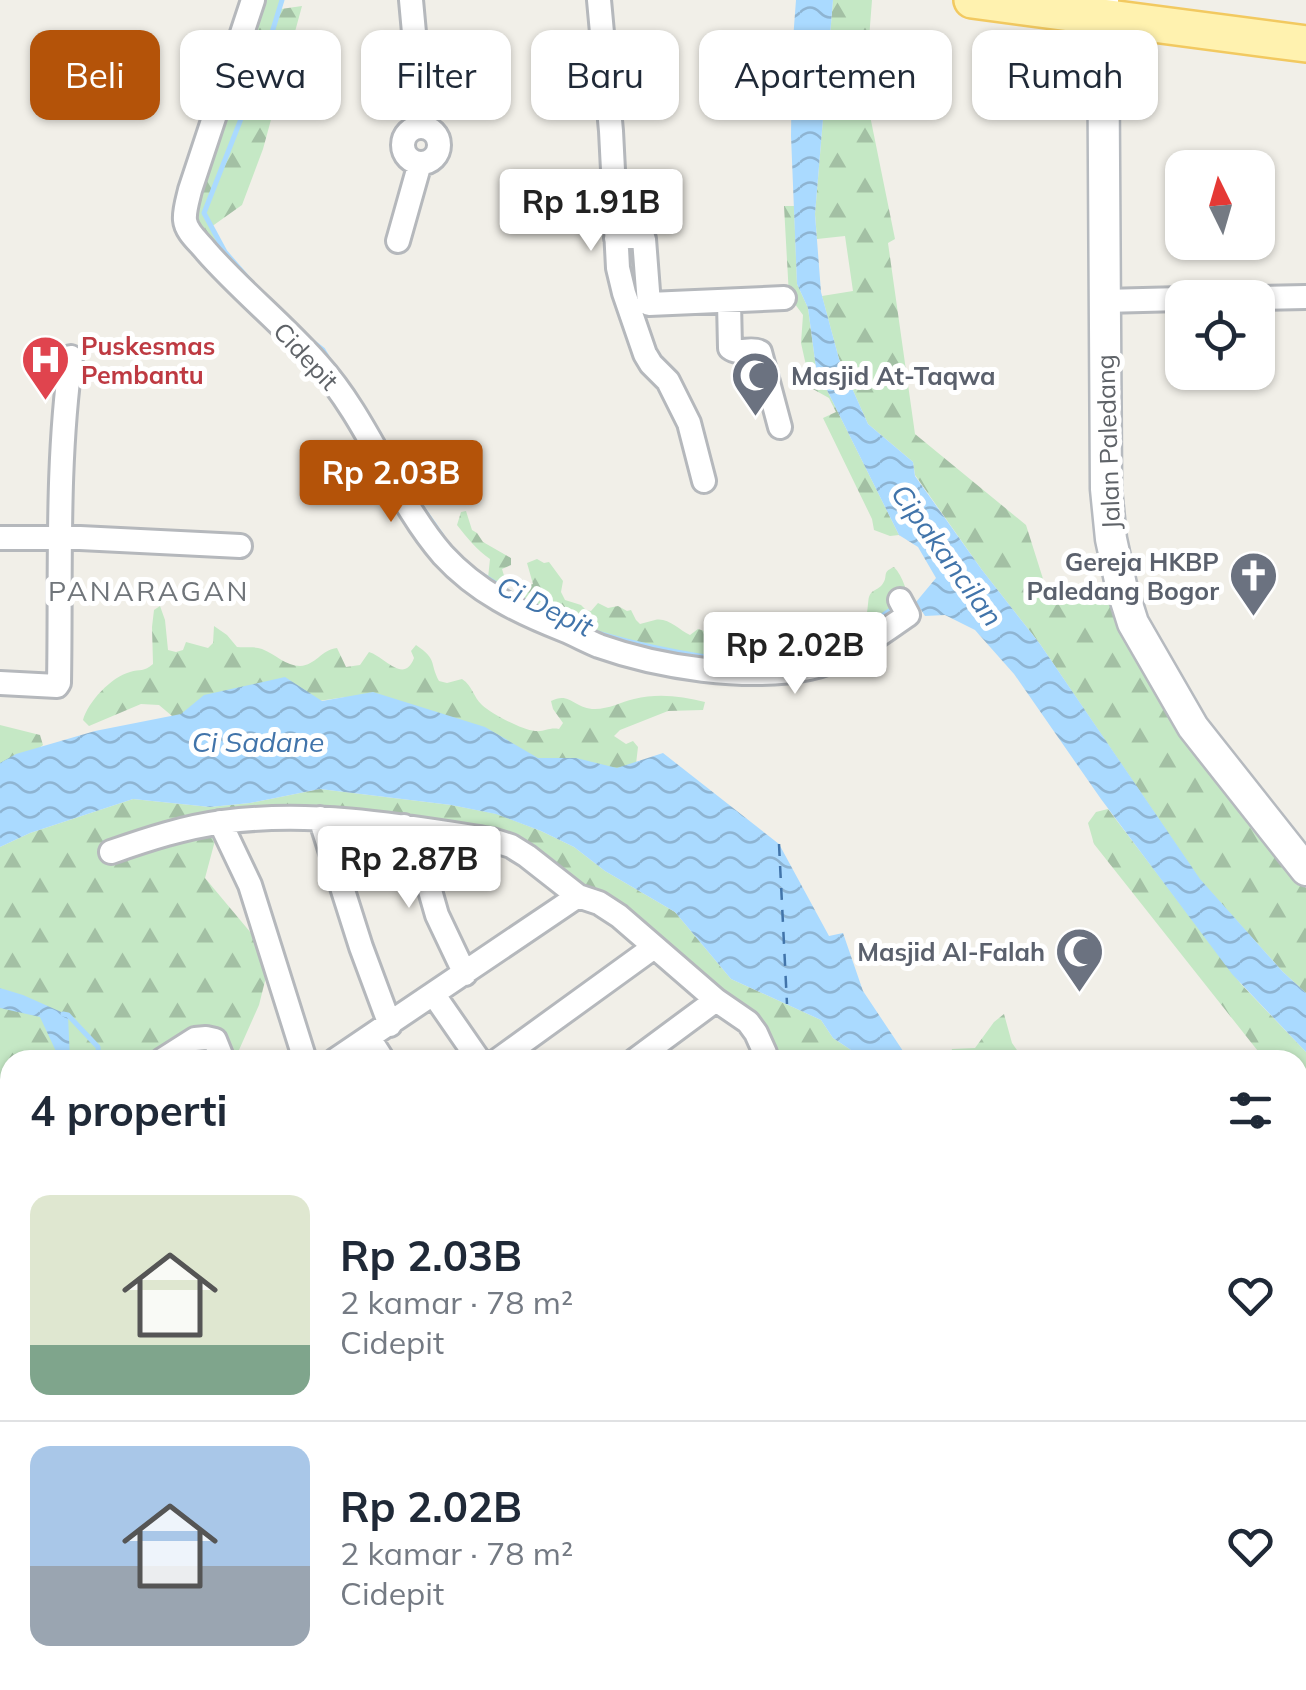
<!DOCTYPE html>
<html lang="id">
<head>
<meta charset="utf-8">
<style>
	body { margin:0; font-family:Mulish,sans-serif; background:#f2f2f3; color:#1f2937; height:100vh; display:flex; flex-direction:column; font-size:38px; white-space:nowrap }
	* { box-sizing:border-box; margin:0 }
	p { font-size:32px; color:#747a83 }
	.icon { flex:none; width:55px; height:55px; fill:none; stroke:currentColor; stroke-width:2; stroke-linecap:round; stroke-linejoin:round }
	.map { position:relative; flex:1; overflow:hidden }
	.sheet { position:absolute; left:0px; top:1050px; width:1308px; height:640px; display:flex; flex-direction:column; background:#fff; border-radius:30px 30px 0 0; box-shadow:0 2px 8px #0004 }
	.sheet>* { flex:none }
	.guide { position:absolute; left:30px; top:30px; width:1248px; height:90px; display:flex; gap:20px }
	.needle { width:65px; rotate:355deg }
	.buttons { position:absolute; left:1165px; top:150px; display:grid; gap:20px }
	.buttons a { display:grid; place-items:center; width:110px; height:110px; border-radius:20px; background:#fff; box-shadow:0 2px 8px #0004; font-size:50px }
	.price { position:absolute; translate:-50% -85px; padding:0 22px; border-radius:10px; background:#fff; color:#222; font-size:32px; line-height:65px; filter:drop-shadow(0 2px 5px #0008) }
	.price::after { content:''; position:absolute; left:50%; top:60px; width:30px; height:22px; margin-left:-15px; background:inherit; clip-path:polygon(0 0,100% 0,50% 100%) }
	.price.current { background:#b45309; color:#fff }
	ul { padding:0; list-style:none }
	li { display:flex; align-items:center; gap:30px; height:250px; padding:0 30px }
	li+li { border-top:2px solid #e0e1e3 }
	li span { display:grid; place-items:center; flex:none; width:280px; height:200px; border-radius:20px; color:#555 }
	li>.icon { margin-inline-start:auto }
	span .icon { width:120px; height:120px; fill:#fffc; stroke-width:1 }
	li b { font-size:42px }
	h2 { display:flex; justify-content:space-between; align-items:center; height:120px; padding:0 30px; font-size:42px }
	.pill { padding:0 35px; border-radius:20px; background:#fff; box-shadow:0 2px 8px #0004; font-size:35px; line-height:90px }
	.pill.current { background:#b45309; color:#fff }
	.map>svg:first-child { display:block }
</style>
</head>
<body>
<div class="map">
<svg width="1306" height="1690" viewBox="0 0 1306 1690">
	<defs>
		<pattern id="forest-firs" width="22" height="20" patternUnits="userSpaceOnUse" patternTransform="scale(2.5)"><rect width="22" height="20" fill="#c5e8c5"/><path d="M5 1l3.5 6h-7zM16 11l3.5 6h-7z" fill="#a3c0a4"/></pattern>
		<pattern id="water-waves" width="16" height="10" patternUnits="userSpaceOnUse" patternTransform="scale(2.5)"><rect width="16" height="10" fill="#aadaff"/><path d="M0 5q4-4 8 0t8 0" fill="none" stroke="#8eb4d2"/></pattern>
	</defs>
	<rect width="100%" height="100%" fill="#f1efe8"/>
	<path fill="url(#forest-firs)" d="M253 0H282L281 9 302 6 263 149 242 205 211 227 225 252 283 318 323 350 449 546 477 572 488 578 490 559C477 550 467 538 457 525L461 512 466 511 472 530 477 533 483 542 511 558V565L502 569 509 592 517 596 523 587 533 584 527 563 537 559 544 563 549 562 563 581 561 592 565 600 581 605 586 610 591 611 598 603 608 608 618 606 627 611 631 610 636 620 640 624C645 623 650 621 655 620 668 617 679 630 690 635L698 629 724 637 738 645H751L755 655 746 663 776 661 764 652 765 642 787 639C791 633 797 628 805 632L808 642 816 635 812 646 813 648 819 640 832 646 835 645 840 624 865 621C868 613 868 599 869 597 871 590 877 590 881 586 890 576 880 573 894 567 903 576 908 594 910 607L922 616 895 637 773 673 593 645 457 569 336 387 188 231Z
		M833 0H872L865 91 895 239 888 243 915 434 1026 525 1050 601 1119 597 1138 663 1184 738 1250 824 1306 888V993L1283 972 1200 880 1040 644 982 570 915 475 913 462 868 424 839 359 822 296 853 291 845 236 817 239 815 214Z
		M784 206H794L797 284 808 308 816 368 899 535 890 536 874 530 872 519 823 418 836 412 829 398 811 388 801 343 803 315 789 296Z
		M160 606 165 620 168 650 176 652 183 650 186 642 208 648 213 643 214 626 227 635 237 647C245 648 254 646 262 649 275 654 286 666 300 666 316 665 321 650 337 648L346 667 360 665 369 652C384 656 404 685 414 658L411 651 416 645C438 660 429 662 439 681L447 683 462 679C473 686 473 697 482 705 492 714 522 730 535 731 545 732 549 727 559 729L563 723 553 709 551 701C570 691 574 709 595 709 609 709 621 702 634 699 658 693 681 696 705 702L703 710 668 711 620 730 614 736 626 744 633 741 638 747 636 764 590 782 346 697 178 721 159 705 141 704 89 726 83 720C88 702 111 677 130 672 140 669 144 672 153 664L152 627 154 610Z
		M0 725 40 735 43 745 34 752 0 767Z
		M320 789 451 805 497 814 541 831 574 847 605 871 675 912 731 979 821 1020 833 1038 866 1060H765V1053L654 947 492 840 220 822 205 878 271 957 259 1005 239 1050 225 1060H10V1259L0 1260V847L30 833 133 799 210 807 250 803Z
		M1108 809 1241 984 1306 1052V1126L1298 1119V1060H1265L1094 844 1088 823 1096 812Z
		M1004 1014 1012 1043 1019 1053 1017 1060H949L952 1049 975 1048 994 1022Z
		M10 1543V1680H69V1690H0V1556Z
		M473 1680H507L524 1685 541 1680H694L716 1690H493Z
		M846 1680H863L883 1690H819L837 1681Z
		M928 1680H1216L1231 1686 1265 1690H893Z"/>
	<path fill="url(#water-waves)" d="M796 0H833L815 214 821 292 839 359 868 424 913 462 915 476 982 570 1040 644 1200 879 1283 972 1306 993V1052L1232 974 1101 799 1014 674 975 630 945 615 925 616 916 602 936 578 918 547 899 535 816 368 808 308 797 284 791 136 792 53Z
		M285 677 322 701 373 692 485 727 538 758H576L617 768 663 753 779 844 829 936 843 933 863 991 909 1060H866L833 1038 821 1020 731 979 675 912 605 871 574 847 541 831 496 814 451 805 320 789 250 803 210 807 133 799 30 833 0 847V763L16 754 95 731 181 714 204 695Z
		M0 988 23 995 68 1015 70 1060H60L40 1017 0 1008Z
		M1298 1606 1306 1607V1690L1260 1688 1227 1680H1298Z"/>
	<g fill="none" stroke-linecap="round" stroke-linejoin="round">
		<path stroke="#aadaff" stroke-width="5" d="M252 283 225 252 204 213 261 68 282 0
			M313 342 323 350 329 360
			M417 500 442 536
			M478 572 515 596 565 619
			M594 632C640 646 686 655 734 661
			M835 648 889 611 898 610
			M63 1014 68 1015 98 1047 99 1060
			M0 1443 10 1434
			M0 1521 10 1537
			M29 1690 35 1686 37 1680"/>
		<path stroke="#4174aa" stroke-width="2.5" stroke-dasharray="12 10" stroke-linecap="butt" d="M779 844 787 1004"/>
		<defs>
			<path id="street" d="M253 0 190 190C188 199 184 211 185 220 186 232 199 242 206 251 241 291 283 324 318 364 368 419 395 500 443 555 477 592 518 612 564 630 576 635 587 641 599 646 658 667 747 681 809 668 846 661 877 636 908 615L900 600
				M411 0 420 98 419 127
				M599 0 611 131 618 268 624 293 645 354 651 364 668 381 689 423 704 481
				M403 145a18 18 0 1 1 36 0a18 18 0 1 1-36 0Z
				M616 238 641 236 644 239 649 304 784 298
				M398 241 420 163
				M1258 298 1306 297
				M1104 301 1182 299
				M729 302 730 348C739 355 751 347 760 352L780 427
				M0 538H80L240 546
				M0 683 57 686 59 683C61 574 56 465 71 357
				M320 818 361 947 390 1025
				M220 822 250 885 305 1060
				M404 826 427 880 437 915 465 974
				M111 852C148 839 185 827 223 822 314 810 403 826 492 840L511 846 527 856 578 896 599 903 619 916 716 1000 748 1022 756 1033 765 1053V1060
				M434 995 479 1060
				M369 1038 383 1060
				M162 1060 195 1039 206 1038 215 1040 223 1060
				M335 1060 578 896
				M498 1060 654 947
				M635 1060 716 1000
				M1298 1411 1306 1425
				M242 1680 246 1690
				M341 1690 343 1680
				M412 1690 413 1680
				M515 1690 520 1680"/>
			<path id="secondary" d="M1103 0 1106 489 1111 539 1121 585 1133 623 1193 727 1306 870"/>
			<path id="primary" d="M972 0 1306 44"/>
		</defs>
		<use href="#street" stroke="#b5b8bc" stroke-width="28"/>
		<use href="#secondary" stroke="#b6babf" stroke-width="35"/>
		<use href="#primary" stroke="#f2c960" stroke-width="40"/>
		<use href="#street" stroke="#fff" stroke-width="22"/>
		<use href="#secondary" stroke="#fff" stroke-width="30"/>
		<use href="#primary" stroke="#fff2af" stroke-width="35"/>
	</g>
	<defs>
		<symbol id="hospital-pin" viewBox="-11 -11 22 30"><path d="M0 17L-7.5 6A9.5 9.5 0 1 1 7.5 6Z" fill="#e0444e" stroke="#fff"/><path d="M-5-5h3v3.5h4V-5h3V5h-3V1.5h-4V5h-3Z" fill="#fff"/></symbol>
		<symbol id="mosque-pin" viewBox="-11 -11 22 30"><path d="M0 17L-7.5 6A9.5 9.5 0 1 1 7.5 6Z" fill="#6b7280" stroke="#fff"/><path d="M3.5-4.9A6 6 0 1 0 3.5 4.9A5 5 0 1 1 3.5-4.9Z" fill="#fff"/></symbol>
		<symbol id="church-pin" viewBox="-11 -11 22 30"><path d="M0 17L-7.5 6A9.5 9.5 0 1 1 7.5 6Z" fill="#6b7280" stroke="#fff"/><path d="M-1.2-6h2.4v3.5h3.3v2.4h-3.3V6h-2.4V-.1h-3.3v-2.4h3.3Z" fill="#fff"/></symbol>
	</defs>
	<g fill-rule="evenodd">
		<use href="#hospital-pin" x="18" y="332" width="55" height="75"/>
		<use href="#mosque-pin" x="728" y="348" width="55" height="75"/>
		<use href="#church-pin" x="1226" y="548" width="55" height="75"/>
		<use href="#mosque-pin" x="1052" y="924" width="55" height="75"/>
	</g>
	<g text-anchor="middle" stroke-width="10" stroke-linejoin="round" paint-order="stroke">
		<g font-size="25" font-weight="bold" fill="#be3a42" stroke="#fff" text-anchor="start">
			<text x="81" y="355">Puskesmas<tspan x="81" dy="29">Pembantu</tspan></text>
		</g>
		<g font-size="25" fill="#5f6368" stroke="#fff">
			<text transform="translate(306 356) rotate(47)" y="9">Cidepit</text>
			<text transform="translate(1108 442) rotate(-92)" y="9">Jalan Paledang</text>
		</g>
		<g font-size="25" font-weight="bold" fill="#5b616d" stroke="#fff" text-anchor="end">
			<text x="791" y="385" text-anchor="start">Masjid At-Taqwa</text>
			<text x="1219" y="571">Gereja HKBP<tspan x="1219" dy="29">Paledang Bogor</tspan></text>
			<text x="1045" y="961">Masjid Al-Falah</text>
		</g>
		<g font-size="28" font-style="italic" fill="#4174aa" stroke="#fff">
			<text transform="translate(947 555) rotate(54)" y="10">Cipakancilan</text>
			<text transform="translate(545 606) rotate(26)" y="10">Ci Depit</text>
			<text x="258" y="752">Ci Sadane</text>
		</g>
		<g font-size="28" letter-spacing="2.5" fill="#70757a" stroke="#fff">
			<text x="149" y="601">PANARAGAN</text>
		</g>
	</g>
</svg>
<div class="buttons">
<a><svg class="needle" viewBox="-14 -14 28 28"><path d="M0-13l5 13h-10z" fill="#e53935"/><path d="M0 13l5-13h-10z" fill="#747a83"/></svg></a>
<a><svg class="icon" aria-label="locate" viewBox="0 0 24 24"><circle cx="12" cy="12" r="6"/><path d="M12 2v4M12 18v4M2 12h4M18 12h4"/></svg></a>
</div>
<b class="price" style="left:591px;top:254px">Rp 1.91B</b>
<b class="price current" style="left:391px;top:525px">Rp 2.03B</b>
<b class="price" style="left:795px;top:697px">Rp 2.02B</b>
<b class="price" style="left:409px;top:911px">Rp 2.87B</b>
<div class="guide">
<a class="pill current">Beli</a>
<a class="pill">Sewa</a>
<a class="pill">Filter</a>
<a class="pill">Baru</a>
<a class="pill">Apartemen</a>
<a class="pill">Rumah</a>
</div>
<section class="sheet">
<h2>4 properti<svg class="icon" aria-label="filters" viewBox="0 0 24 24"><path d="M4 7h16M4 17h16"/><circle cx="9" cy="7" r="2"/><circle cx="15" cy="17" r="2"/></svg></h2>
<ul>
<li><span style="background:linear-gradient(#dfe7d0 75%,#7fa58c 0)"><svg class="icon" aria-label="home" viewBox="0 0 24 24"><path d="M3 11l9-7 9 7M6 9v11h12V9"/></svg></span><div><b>Rp 2.03B</b><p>2 kamar · 78 m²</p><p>Cidepit</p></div><svg class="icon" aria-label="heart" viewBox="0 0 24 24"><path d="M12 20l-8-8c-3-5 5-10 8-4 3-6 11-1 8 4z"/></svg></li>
<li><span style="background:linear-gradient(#a9c7e8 60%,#9aa5b1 0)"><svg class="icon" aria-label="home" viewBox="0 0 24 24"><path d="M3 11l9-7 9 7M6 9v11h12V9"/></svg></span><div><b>Rp 2.02B</b><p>2 kamar · 78 m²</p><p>Cidepit</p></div><svg class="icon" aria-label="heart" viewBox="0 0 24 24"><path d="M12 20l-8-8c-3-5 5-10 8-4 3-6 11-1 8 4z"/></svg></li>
</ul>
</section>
</div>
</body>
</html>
